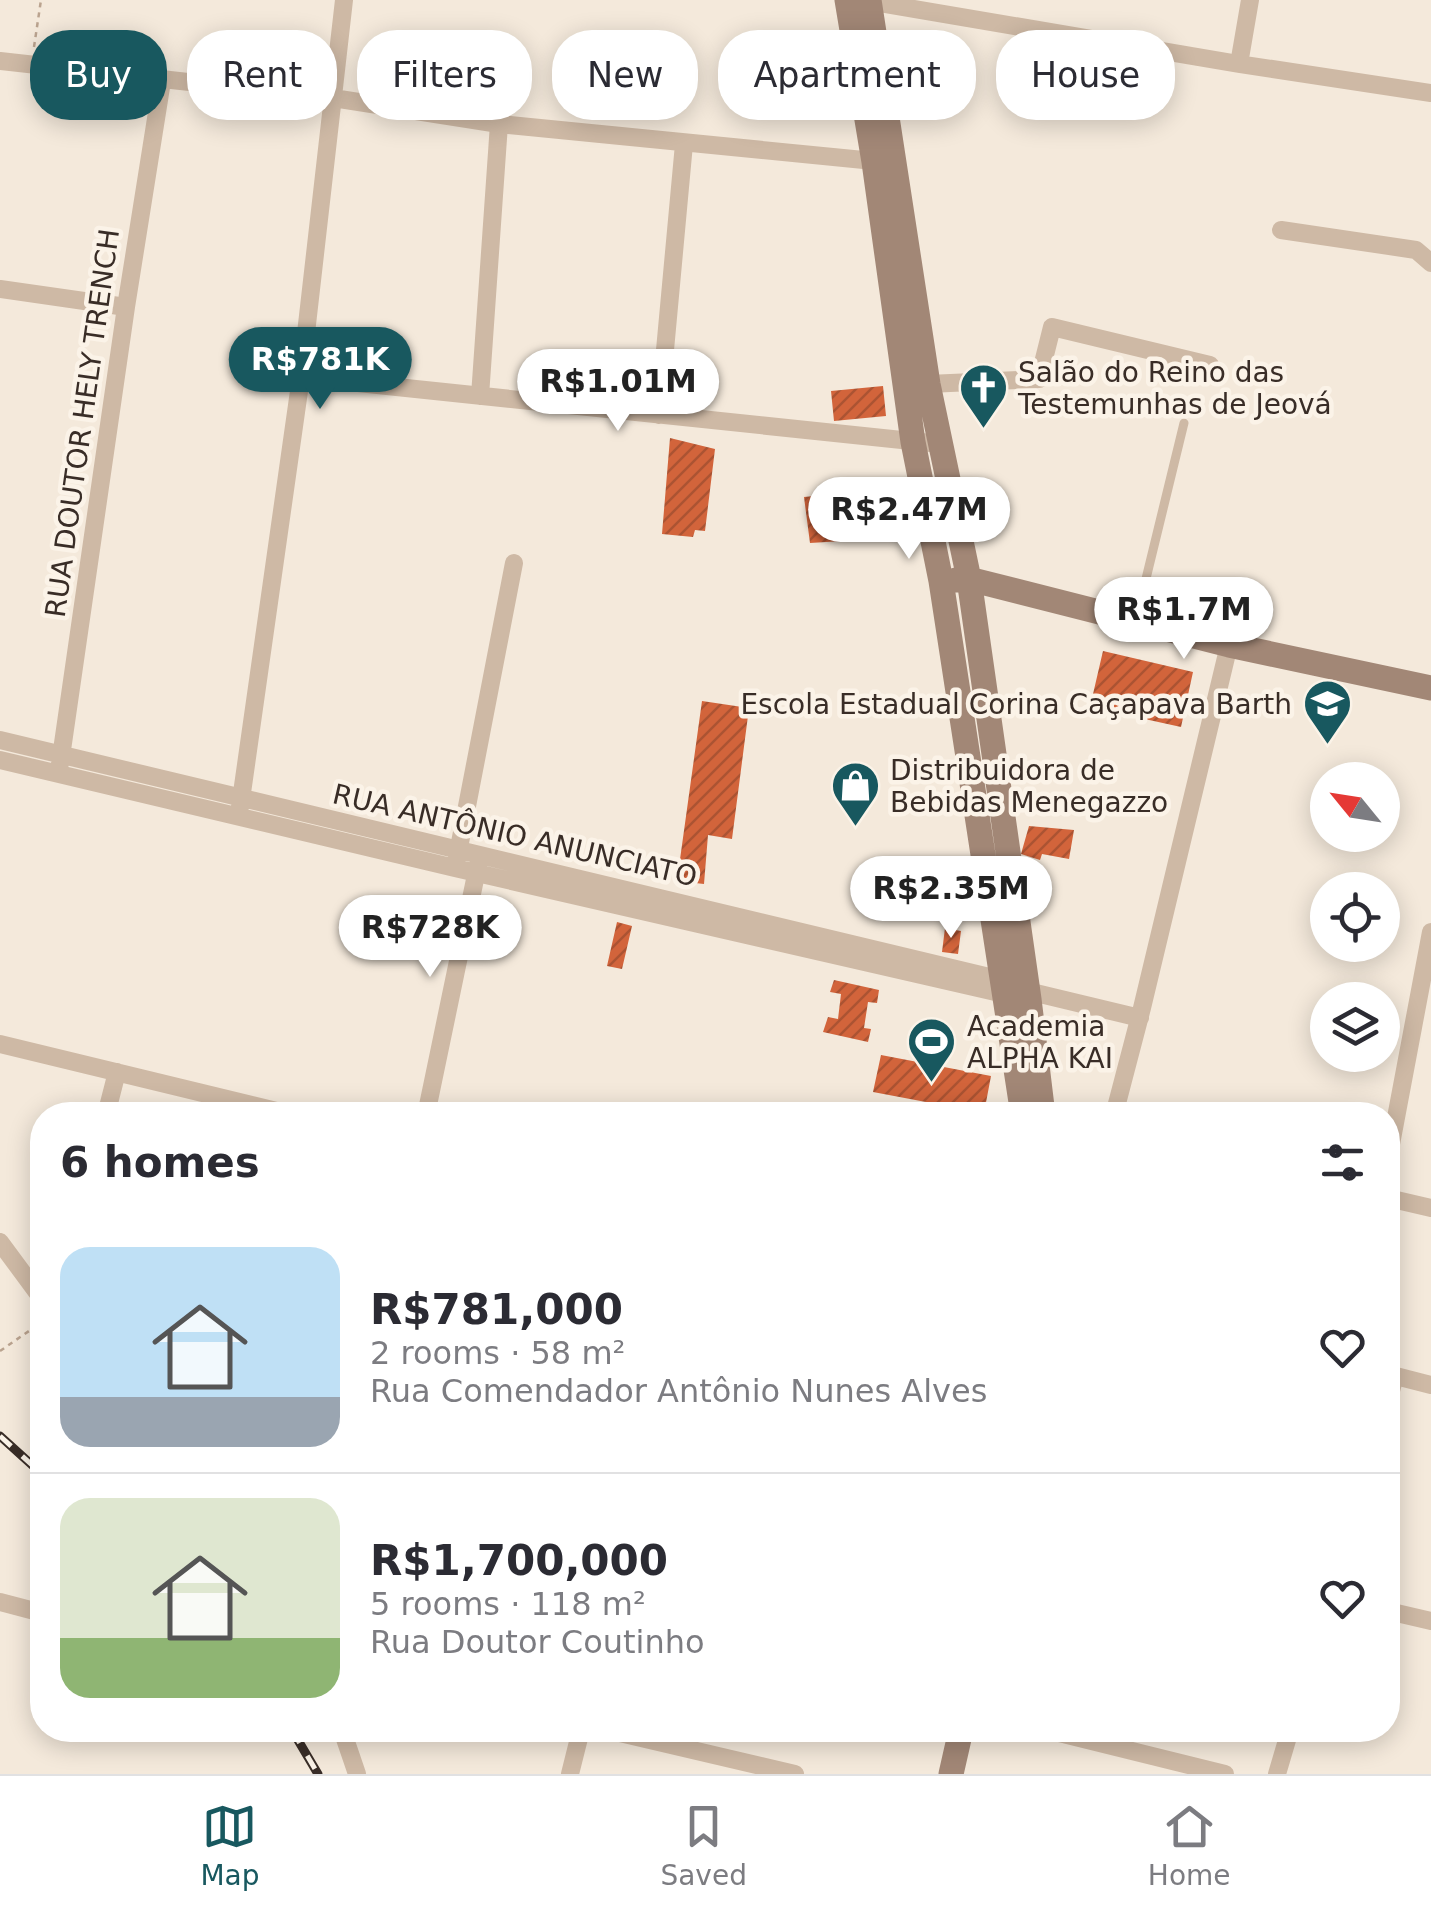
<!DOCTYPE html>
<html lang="en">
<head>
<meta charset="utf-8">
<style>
	body { margin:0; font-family:"DejaVu Sans",sans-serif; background:#f7f7f7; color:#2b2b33; height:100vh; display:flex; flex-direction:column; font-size:38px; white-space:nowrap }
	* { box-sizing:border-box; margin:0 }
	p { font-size:32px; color:#7c7c81 }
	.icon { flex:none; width:55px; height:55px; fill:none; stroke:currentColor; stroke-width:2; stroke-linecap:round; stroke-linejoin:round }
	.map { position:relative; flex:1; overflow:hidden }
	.sheet { position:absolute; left:30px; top:1102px; width:1370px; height:640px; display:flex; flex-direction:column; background:#fff; border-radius:40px; box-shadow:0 5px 25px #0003 }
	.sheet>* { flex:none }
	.guide { position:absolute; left:30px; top:30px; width:1372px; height:90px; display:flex; gap:20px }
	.needle { width:65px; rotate:300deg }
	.fabs { position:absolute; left:1310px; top:762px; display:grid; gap:20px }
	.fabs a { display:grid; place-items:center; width:90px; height:90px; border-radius:50%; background:#fff; box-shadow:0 5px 25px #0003; font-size:50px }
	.price { position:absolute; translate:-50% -85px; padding:0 22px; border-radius:35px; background:#fff; color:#222; font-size:32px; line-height:65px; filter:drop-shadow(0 2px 5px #0008) }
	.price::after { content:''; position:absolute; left:50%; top:60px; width:30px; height:22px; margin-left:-15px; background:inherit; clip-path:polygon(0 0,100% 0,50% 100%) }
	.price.on { background:#18585f; color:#fff }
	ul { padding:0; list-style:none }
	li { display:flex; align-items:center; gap:30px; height:250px; padding:0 30px }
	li+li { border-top:2px solid #e1e1e2 }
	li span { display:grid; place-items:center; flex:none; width:280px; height:200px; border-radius:30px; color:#555 }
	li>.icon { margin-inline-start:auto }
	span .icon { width:120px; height:120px; fill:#fffc; stroke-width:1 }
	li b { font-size:42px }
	h2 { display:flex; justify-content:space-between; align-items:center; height:120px; padding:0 30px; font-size:42px }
	.pill { padding:0 35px; border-radius:40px; background:#fff; box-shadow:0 5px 25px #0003; font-size:35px; line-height:90px }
	.pill.on { background:#18585f; color:#fff }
	.tab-bar { display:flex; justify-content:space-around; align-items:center; height:140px; border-top:2px solid #e1e1e2; background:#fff; font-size:28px; color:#7c7c81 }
	.tab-bar a { display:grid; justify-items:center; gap:5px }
	.tab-bar .on { color:#18585f }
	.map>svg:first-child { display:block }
</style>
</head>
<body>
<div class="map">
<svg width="1431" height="1774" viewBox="0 0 1431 1774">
	<defs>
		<pattern id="building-hatch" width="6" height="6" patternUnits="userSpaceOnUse" patternTransform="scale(2.5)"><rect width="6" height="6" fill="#d2643b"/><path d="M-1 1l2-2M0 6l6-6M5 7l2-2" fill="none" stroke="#ab5332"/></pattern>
	</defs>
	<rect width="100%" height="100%" fill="#f4e9db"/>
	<path fill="url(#building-hatch)" d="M588 34 613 36 607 111 581 109Z
		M883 386 886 416 834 421 831 391Z
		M670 438 715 449 705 531 695 530 693 537 662 534Z
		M885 489 891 538 810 543 804 497Z
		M1103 651 1193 672 1181 727 1090 707Z
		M702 701 749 708 732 839 708 835 704 884 677 881Z
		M1029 826 1074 830 1069 859 1042 854 1040 860 1021 854Z
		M617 922 632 926 622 969 607 966Z
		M945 928 961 931 958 954 942 952Z
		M834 980 879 990 877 1003 868 1002 864 1028 871 1029 868 1042 823 1032 828 1017 838 1019 841 994 830 992Z
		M881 1055 991 1076 984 1113 873 1092Z"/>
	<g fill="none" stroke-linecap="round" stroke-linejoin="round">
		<path stroke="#baa38f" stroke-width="2.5" stroke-dasharray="5 5" stroke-linecap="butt" d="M34 47 41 0
			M0 1351 42 1322"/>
		<path stroke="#ceb9a5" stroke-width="9" d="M1139 620 1143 591 1184 423"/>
		<path stroke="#ceb9a5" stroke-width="18" d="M861 0 1239 64 1431 93
			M0 61 333 98 499 124 884 162
			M1239 64 1250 0
			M1281 230 1416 250 1431 263
			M0 289 126 307
			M301 377 940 444
			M928 384 1039 379 1052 327 1210 365
			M480 396 499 124
			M659 415 684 144
			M0 740 1002 980 1015 988 1140 1018
			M0 760 455 868 1004 994 1011 990
			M60 764 126 307 162 81
			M240 807 301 377 344 0
			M457 858 514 563
			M0 1044 293 1115
			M106 1115 117 1072
			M426 1115 478 865
			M1114 1115 1142 1008 1229 645
			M1388 1160 1431 932
			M1388 1198 1431 1208
			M0 1242 42 1299
			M1388 1374 1431 1385
			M1388 1402 1395 1376
			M0 1602 42 1613
			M1388 1611 1431 1621
			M342 1730 357 1774
			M607 1730 795 1774
			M1047 1730 1225 1774
			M570 1774 581 1730
			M1277 1774 1290 1730"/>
		<path stroke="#a28776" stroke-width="25" d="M847 0 874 162 913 442 941 581 1023 1115
			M869 0 928 384 969 579 1029 999 1043 1115
			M956 580 969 579 1229 645 1431 688
			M951 1774 961 1730"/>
		<defs>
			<path id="rail" d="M0 1436 42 1474
				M292 1730 318 1774"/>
		</defs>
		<use href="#rail" stroke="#392d27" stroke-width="9"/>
		<use href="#rail" stroke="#fbf3e8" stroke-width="5" stroke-dasharray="15" stroke-linecap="butt"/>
	</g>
	<defs>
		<symbol id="church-pin" viewBox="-11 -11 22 30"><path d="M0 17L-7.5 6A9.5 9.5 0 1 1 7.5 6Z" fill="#18585f" stroke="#fbf3e8"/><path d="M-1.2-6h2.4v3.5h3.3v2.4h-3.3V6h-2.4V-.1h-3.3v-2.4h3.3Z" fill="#fff"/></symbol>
		<symbol id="school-pin" viewBox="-11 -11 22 30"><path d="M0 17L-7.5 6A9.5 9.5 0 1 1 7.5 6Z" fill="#18585f" stroke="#fbf3e8"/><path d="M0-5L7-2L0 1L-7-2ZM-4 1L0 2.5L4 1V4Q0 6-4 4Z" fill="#fff"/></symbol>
		<symbol id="shop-pin" viewBox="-11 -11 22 30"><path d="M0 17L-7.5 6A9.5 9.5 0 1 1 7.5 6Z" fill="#18585f" stroke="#fbf3e8"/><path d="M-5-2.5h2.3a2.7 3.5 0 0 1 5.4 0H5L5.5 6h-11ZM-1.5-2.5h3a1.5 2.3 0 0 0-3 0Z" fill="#fff"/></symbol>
		<symbol id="stadium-pin" viewBox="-11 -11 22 30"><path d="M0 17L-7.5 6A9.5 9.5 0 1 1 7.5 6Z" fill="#18585f" stroke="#fbf3e8"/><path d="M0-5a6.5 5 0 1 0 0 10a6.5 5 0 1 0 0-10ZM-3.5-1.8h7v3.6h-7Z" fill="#fff"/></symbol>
	</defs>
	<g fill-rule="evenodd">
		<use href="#church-pin" x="956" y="360" width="55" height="75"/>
		<use href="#school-pin" x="1300" y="676" width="55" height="75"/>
		<use href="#shop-pin" x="828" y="758" width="55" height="75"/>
		<use href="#stadium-pin" x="904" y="1014" width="55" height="75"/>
	</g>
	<g text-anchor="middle" stroke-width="9" stroke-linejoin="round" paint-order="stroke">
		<g font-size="28" fill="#392d27" stroke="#fbf3e8" text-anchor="start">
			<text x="1018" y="382">Salão do Reino das<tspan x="1018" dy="32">Testemunhas de Jeová</tspan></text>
			<text x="1292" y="714" text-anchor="end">Escola Estadual Corina Caçapava Barth</text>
			<text x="890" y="780">Distribuidora de<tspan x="890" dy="32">Bebidas Menegazzo</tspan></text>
			<text x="967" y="1036">Academia<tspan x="967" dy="32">ALPHA KAI</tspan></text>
		</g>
		<g font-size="28" fill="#392d27" stroke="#fbf3e8">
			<text transform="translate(82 423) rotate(-82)" y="10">RUA DOUTOR HELY TRENCH</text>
			<text transform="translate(515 835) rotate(13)" y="10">RUA ANTÔNIO ANUNCIATO</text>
		</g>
	</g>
</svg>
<div class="fabs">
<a><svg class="needle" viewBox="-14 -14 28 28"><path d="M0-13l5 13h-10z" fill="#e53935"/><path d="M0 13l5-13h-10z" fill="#7c7c81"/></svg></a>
<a><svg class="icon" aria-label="locate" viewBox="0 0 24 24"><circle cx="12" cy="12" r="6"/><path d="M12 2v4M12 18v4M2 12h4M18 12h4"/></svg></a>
<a><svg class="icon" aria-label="layers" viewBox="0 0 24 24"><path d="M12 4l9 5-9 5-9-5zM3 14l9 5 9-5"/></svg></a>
</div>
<b class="price on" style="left:320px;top:412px">R$781K</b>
<b class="price" style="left:618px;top:434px">R$1.01M</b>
<b class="price" style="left:909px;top:562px">R$2.47M</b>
<b class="price" style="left:1184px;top:662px">R$1.7M</b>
<b class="price" style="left:951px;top:941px">R$2.35M</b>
<b class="price" style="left:430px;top:980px">R$728K</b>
<div class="guide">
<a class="pill on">Buy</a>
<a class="pill">Rent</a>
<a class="pill">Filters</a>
<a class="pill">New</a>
<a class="pill">Apartment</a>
<a class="pill">House</a>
</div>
<section class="sheet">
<h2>6 homes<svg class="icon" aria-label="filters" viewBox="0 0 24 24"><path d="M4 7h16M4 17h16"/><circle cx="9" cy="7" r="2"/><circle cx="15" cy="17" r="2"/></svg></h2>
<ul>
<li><span style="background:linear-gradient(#bfe0f5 75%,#9aa5b1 0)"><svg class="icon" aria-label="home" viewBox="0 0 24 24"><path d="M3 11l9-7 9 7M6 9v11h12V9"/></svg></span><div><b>R$781,000</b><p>2 rooms · 58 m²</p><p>Rua Comendador Antônio Nunes Alves</p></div><svg class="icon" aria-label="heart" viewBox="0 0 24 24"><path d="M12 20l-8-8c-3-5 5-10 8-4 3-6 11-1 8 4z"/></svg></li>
<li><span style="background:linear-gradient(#dfe7d0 70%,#8fb573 0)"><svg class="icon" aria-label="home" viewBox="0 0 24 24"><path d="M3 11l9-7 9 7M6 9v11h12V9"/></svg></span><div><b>R$1,700,000</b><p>5 rooms · 118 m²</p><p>Rua Doutor Coutinho</p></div><svg class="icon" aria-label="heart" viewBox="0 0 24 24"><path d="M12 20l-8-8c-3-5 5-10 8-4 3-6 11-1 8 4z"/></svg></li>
</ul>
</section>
</div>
<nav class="tab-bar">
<a class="on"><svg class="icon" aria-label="map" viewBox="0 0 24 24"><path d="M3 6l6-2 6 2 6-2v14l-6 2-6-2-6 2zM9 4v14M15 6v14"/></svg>Map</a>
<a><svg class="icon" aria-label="saved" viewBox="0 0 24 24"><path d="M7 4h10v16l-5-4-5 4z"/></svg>Saved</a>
<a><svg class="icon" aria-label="home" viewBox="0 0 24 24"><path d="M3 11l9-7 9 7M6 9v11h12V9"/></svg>Home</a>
</nav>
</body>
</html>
